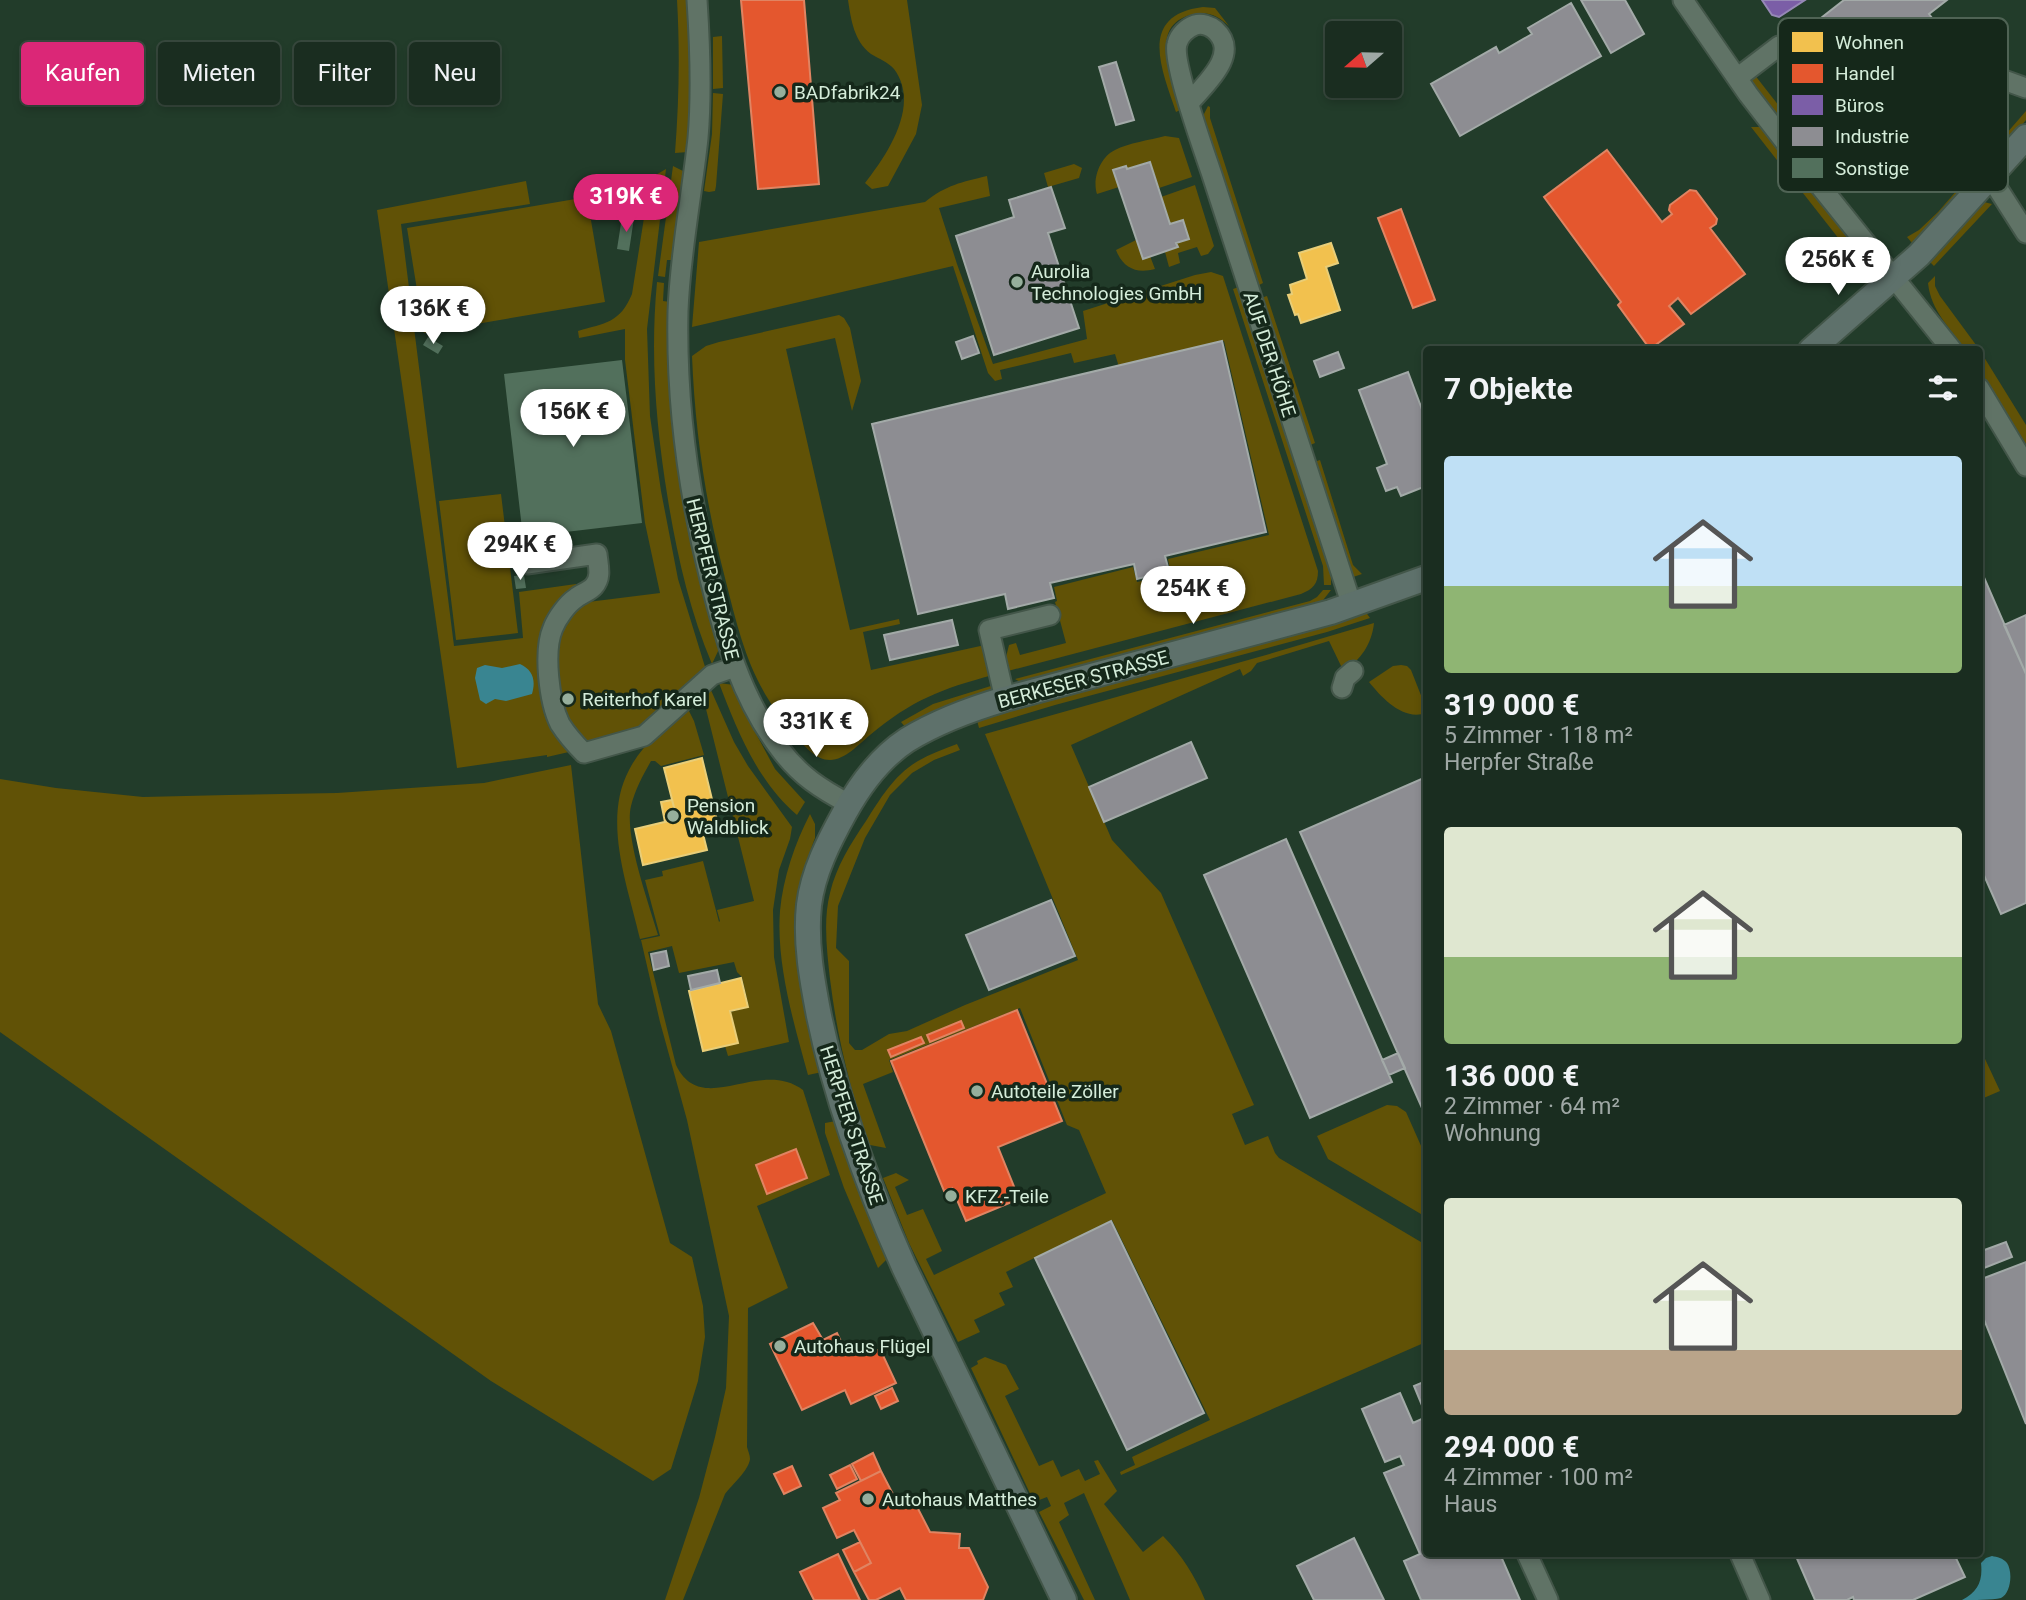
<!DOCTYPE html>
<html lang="de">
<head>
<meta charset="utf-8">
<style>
	body { margin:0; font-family:Roboto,sans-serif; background:#233529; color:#f1f3f6; height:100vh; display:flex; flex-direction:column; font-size:26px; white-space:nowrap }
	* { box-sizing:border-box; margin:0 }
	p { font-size:23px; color:#9fa8a5 }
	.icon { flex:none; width:38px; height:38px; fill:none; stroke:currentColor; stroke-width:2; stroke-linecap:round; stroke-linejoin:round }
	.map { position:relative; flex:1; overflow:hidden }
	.side { position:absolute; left:1423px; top:346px; width:560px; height:1211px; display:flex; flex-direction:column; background:#1a2d20; border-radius:7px; box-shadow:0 4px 10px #0003,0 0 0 2px #38493e }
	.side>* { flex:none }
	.hud { position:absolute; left:21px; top:42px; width:665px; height:63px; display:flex; gap:14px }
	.needle { width:46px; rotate:250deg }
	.tools { position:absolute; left:1325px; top:21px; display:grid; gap:14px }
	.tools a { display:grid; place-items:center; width:77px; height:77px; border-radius:7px; background:#1a2d20; box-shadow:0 4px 10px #0003,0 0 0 2px #38493e; font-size:35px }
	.price { position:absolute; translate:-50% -60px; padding:0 16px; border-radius:24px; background:#fff; color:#222; font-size:23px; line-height:46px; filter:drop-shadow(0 2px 4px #0008) }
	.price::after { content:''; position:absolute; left:50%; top:42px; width:21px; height:16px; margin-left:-10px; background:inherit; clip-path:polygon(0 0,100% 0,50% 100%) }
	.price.selected { background:#db2777; color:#fff }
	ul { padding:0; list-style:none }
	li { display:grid; align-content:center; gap:14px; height:371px; padding:0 21px }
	li span { display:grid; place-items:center; height:217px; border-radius:7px; color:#555 }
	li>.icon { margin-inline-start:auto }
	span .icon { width:126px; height:126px; fill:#fffc; stroke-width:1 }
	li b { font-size:30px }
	h2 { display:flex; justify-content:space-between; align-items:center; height:84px; padding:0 21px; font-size:30px }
	.pill { padding:0 24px; border-radius:7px; background:#1a2d20; box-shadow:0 4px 10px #0003,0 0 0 2px #38493e; font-size:24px; line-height:63px }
	.pill.selected { background:#db2777; color:#fff }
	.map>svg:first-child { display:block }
</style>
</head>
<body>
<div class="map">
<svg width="2026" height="1600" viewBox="0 0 2026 1600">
	<rect width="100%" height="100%" fill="#223c2a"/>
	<path fill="#615206" d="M677 0H688L691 94 688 152 675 153C679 102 680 51 677 0Z
		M848 0H907L922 105 916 134 888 186 872 189 865 183C887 155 921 105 894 69 888 62 879 59 871 54 854 41 851 20 848 0Z
		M1203 7 1215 8 1229 26C1218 16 1210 11 1194 14 1146 24 1172 79 1182 109L1176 112C1162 70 1137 15 1203 7Z
		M722 36 723 88 713 89V37Z
		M1754 74 1840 184 1834 190 1748 79Z
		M713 93 723 94 716 186 715 191 709 192 704 191 712 134Z
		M1208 106 1210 107V118L1263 283 1257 286 1202 118Z
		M2026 111V120L1962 196 1925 235 1912 243 1907 237 1919 230 1938 212Z
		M1751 127H1763L1859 250 1856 253 1858 267 1853 281V264L1850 253Z
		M1165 136 1179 138 1192 177 1159 188 1150 161 1127 169 1126 166 1114 170 1119 187 1097 194C1092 179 1100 157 1115 150 1128 143 1150 140 1165 136Z
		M1074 164 1082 168 1079 178 1048 187 1044 173Z
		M673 166 685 172 675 260H667L665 277 658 276Z
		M666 169 647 329 650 416 661 491 678 579 706 670 641 729 595 746 547 757V755L457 768 377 210 526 181 530 204 401 224 454 646 523 638 519 592 576 584 580 603 660 593 645 523 625 360V329L579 338 578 331C605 323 620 323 632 294L649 186 654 176Z
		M987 176 990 196 939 208 957 264 993 364 1087 339 1083 311 1195 275 1211 272 1223 276 1318 571C1318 584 1313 589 1301 594L1008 671 1006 657 1009 645 1016 643 1020 655 1066 643 1055 602 1057 601 1054 587 1133 567 1137 582 1171 575 1168 559 1269 535 1224 341 1119 367 1115 354 1074 363 1071 353 1000 370 1002 379 995 381 988 373 953 266 692 327 699 242 925 202C946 185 962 182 987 176Z
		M1195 185 1214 246 1208 254 1201 256 1197 247 1178 253 1180 263 1169 267 1165 252 1177 247 1176 243 1189 239 1183 220 1170 224 1161 197Z
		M587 197 605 302 424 333 407 228Z
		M1984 202 1992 204 1934 266 1929 261Z
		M1136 240 1143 259 1150 256 1155 269C1136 274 1123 268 1116 250Z
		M1935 276V286L1940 296 1979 349 2026 425V444L1979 369V350H1966C1950 328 1931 311 1928 283Z
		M657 282 664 283 663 301 670 302 671 397 674 430 679 467 719 649 712 664C690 612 677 555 668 500 656 426 650 357 657 282Z
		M1239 287 1331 568V585H1324L1323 566 1233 289Z
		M1267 296 1315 443 1308 446 1261 298Z
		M839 315 844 318 850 328 861 381 852 411 835 338 786 349 850 630 899 619 900 624 863 632 871 670 985 645 993 675C941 689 912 700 870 735 859 744 845 760 830 760 816 760 804 746 796 736 751 686 741 641 725 578 706 505 695 432 692 356L706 346 719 342Z
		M1320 460 1353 565 1362 574 1353 577 1349 571 1314 462Z
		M501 494 518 633 456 640 439 501Z
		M1323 590H1331L1320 604 1025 685 1015 679 1310 601 1317 597Z
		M1365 611 1370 618 1327 632 1055 705 979 728 977 720Z
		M1374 623C1372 643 1361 661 1343 670L1329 641 1257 663 1251 671 1243 676 1240 669 1071 745 1112 840 1161 893 1254 1105 1232 1114 1245 1145 1268 1136 1275 1153 1279 1158 1426 1245V1342L1121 1475 1120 1472 1135 1465 1132 1457 1210 1420 1112 1220 1006 1272 1013 1287 999 1293 1005 1305 974 1320 980 1332 958 1342 909 1243 883 1178 896 1173 909 1180 895 1187 907 1215 923 1209 942 1251 926 1259 934 1275 1106 1193 1079 1130 1067 1125 1020 1008 889 1060 893 1072 863 1084 886 1148 870 1145C850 1091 837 1036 830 979 827 951 823 920 830 893 836 867 851 843 866 821 880 799 894 775 918 761 930 754 944 749 957 744L960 750 934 760 912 773 890 795 865 838 838 906 836 948 849 961V1043L855 1050H862L889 1034 907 1031 965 1005 1078 960 985 734 1266 655Z
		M1401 665 1407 666 1411 670 1426 708V713C1403 721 1382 698 1369 682L1393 666Z
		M719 683 734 685 745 713 775 769 805 802 797 815C757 781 737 730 719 683Z
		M994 685 989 695 906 728 901 722 933 704Z
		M710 688 734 742 748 766 792 827 790 839 779 870 773 910 774 957 789 1042 728 1056 725 1046 738 1043 731 1012 749 1007 742 977 737 972 734 962 679 973 672 946 648 952 676 1065C702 1119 759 1057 803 1090L830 1175 757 1206 788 1288 748 1308 747 1447C748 1451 750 1455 750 1459 749 1470 732 1485 725 1494L683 1600H665L699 1498 715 1437 726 1388 729 1316 687 1120 660 1022 641 940 660 936 645 880 663 876 662 871 703 861 719 922 720 921 717 910 754 901 703 697 705 692Z
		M687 707 694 721 704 755 661 766 655 761H651C643 775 635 790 631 806 624 836 649 904 658 935L640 939C628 886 602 821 629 770 642 744 666 726 687 707Z
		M571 765 598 1004 611 1031 670 1243 692 1257 703 1306 705 1337 698 1381 671 1469 653 1481 491 1381 0 1032V779L56 788 143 797 228 795 337 793 484 783Z
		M810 814 815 824V838L804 868 797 903 796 935 822 1072 808 1075C794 1024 776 964 780 911 783 878 795 843 810 814Z
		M1979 1046 2000 1091 1979 1100Z
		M1387 1105 1397 1106 1406 1112 1426 1157V1217L1328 1159 1317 1136Z
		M836 1121 889 1257 878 1268 844 1188 825 1133V1123Z
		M985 1357 1006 1365 1019 1389 1005 1396 1039 1466 1053 1460 1061 1477 1079 1469 1085 1481 1100 1474 1094 1461 1098 1460 1117 1491 1104 1504 1143 1552 1163 1536C1181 1554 1195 1576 1205 1600H1130L1084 1493 1064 1503 1069 1515 1059 1522 1095 1600H1084L1039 1512 1051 1506 1047 1497 1034 1502 971 1368 978 1364 977 1361Z"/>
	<path fill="#398591" d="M520 664C533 670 536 680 532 694L506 701 495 699 486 704 480 700 475 678 477 668 485 665 502 668Z
		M1992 1556C1997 1557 2003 1558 2007 1563 2013 1572 2011 1593 2001 1598 1992 1600 1973 1600 1962 1600 1978 1592 1983 1581 1981 1563L1986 1558Z"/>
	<path fill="#f2c14e" stroke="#e9ce78" stroke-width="2" d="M1331 243 1338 263 1326 267 1340 310 1301 323 1298 314 1295 315 1288 295 1292 294 1290 285 1307 279 1299 253Z
		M702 758 717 820 709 832 703 834 707 850 643 865 635 829 677 819 664 768Z
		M672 800 677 819 665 822 661 802Z
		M741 978 748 1007 730 1011 738 1043 703 1051 689 991Z"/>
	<path fill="#e4572e" stroke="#e08462" stroke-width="2" d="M741 0H804L819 184 758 189Z
		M1607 150 1662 222 1672 214 1669 210 1670 205 1690 190 1696 191 1717 219 1716 224 1710 228 1745 274 1691 314 1678 298 1669 306 1684 324 1650 349 1618 305 1621 302 1544 197Z
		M1401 209 1435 300 1413 308 1378 218Z
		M1017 1010 1062 1121 998 1147 1019 1199 966 1221 952 1188 944 1191 891 1061Z
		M961 1021 964 1028 930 1042 927 1035Z
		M921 1037 924 1043 891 1057 888 1050Z
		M796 1149 807 1178 767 1194 756 1165Z
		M813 1323 823 1340 837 1333 846 1352 860 1345 881 1351 896 1383 851 1404 845 1390 802 1410 770 1344Z
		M892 1388 898 1401 881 1409 875 1396Z
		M873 1453 881 1471 861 1481 852 1464Z
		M850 1465 857 1479 837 1489 830 1475Z
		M792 1466 801 1486 784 1494 774 1474Z
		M881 1471 898 1504 912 1497 930 1532 960 1534 959 1548H969L988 1587 983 1600H906L900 1588 876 1600H869L854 1572 871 1563 854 1530 837 1538 823 1508 840 1500 836 1493Z
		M860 1542 871 1563 854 1572 843 1550Z
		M838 1554 860 1600H814L800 1572Z"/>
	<path fill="#7b5ea7" stroke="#9689b6" stroke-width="2" d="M1762 0H1805L1779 17 1772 15Z"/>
	<path fill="#8d8d92" stroke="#a3aaa8" stroke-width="2" d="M1581 0H1625L1644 34 1611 53Z
		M1844 0H1947L1929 14 1973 71 1910 119 1867 62 1845 79 1834 64 1816 78 1799 55 1817 42 1807 29Z
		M1571 3 1601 56 1460 136 1431 84 1496 47 1499 53 1532 34 1528 28Z
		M1116 62 1134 120 1116 125 1099 67Z
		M1150 162 1170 224 1183 220 1189 239 1176 243 1178 247 1143 259 1113 170 1126 166 1127 169Z
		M1051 187 1065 228 1048 233 1079 328 994 355 956 236 1014 217 1009 200Z
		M973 336 979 353 962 359 956 342Z
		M1222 341 1266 532 1165 556 1169 571 1137 579 1134 564 1050 583 1054 598 1008 609 1005 594 918 614 872 424Z
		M1338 352 1344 368 1320 377 1314 361Z
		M1408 372 1426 420V486L1401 496 1397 487 1386 491 1377 468 1387 464 1359 390Z
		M1979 566 2026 674V903L2001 914 1979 864Z
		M2026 615V674L2004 625Z
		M952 620 958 645 890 660 884 635Z
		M1191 742 1207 778 1104 822 1089 787Z
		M1426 777V1117L1300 832Z
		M1286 839 1392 1082 1310 1118 1204 875Z
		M1051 900 1075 956 989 990 966 935Z
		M666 951 669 966 654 970 651 954Z
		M717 970 720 983 691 990 688 976Z
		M1398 1053 1405 1068 1389 1075 1382 1060Z
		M1111 1221 1204 1413 1127 1450 1035 1258Z
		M2006 1242 2012 1257 1979 1270V1252Z
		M2026 1262V1424L1979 1307V1280Z
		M1426 1381V1415L1414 1386Z
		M1400 1393 1413 1423 1426 1417V1554H1500L1520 1600H1421L1404 1561 1420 1554 1384 1473 1404 1465 1400 1456 1385 1462 1362 1409Z
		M1354 1538 1384 1600H1314L1297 1566Z
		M1795 1554H1954L1965 1577 1913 1600H1854L1853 1597 1847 1600H1815Z"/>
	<path fill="#52705c" d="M627 176 634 210 608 215 601 180Z
		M622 217 634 218 629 251 617 249Z
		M428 337 443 346 438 354 423 345Z
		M622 360 642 523 523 537 504 374Z
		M524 575 526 588 516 589 514 576Z"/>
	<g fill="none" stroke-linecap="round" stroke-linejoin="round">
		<defs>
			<path id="minor" d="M697 0C700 45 702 92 698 138 692 195 680 253 678 311 676 402 688 491 710 579 725 639 741 698 780 749 800 776 821 789 849 804
				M1683 0 1748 94 1795 155 1952 350
				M1737 78 1779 46 1791 56 1878 165 1983 85 2001 79 2026 88
				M1190 102C1205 84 1241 54 1215 30 1210 26 1202 23 1195 25 1187 28 1179 35 1177 44 1172 62 1204 151 1212 175L1352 606
				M1991 178 2026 233
				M1979 388 2026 466
				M527 564 597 554C598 565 602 577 594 586 590 591 581 594 576 598 567 604 557 618 553 628 543 651 549 702 560 724 567 735 575 744 584 753L644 736 712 675 735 667
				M1342 688 1345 678 1353 671
				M1005 699 989 630 1050 615
				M1527 1554 1548 1600
				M1740 1554 1760 1600"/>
			<path id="major" d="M1811 350 1919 255 2026 137
				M1064 1600 904 1267C868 1186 837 1103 819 1016 812 980 805 942 809 905 813 872 829 841 845 812 860 785 881 757 907 740 938 721 971 709 1005 699L1331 612 1426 578"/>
		</defs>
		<use href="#minor" stroke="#435649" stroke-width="23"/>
		<use href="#major" stroke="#435649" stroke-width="28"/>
		<use href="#minor" stroke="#607366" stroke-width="19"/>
		<use href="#major" stroke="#5e716b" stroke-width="24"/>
	</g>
	<g fill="#96af9c" stroke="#15281a" stroke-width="2.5">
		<circle cx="780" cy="92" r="7"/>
		<circle cx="1017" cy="282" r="7"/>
		<circle cx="568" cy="699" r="7"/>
		<circle cx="673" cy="816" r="7"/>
		<circle cx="977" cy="1091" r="7"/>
		<circle cx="951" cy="1196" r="7"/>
		<circle cx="780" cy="1346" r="7"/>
		<circle cx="868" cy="1499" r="7"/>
	</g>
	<g text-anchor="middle" stroke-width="7" stroke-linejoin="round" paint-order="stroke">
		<g font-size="19" fill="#d5edda" stroke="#15281a" text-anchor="start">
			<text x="794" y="99">BADfabrik24</text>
			<text x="1031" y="278">Aurolia<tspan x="1031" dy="22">Technologies GmbH</tspan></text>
			<text x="582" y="706">Reiterhof Karel</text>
			<text x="687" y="812">Pension<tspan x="687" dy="22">Waldblick</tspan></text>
			<text x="991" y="1098">Autoteile Zöller</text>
			<text x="965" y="1203">KFZ.-Teile</text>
			<text x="794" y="1353">Autohaus Flügel</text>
			<text x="882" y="1506">Autohaus Matthes</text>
		</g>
		<g font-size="19" fill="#d5edda" stroke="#15281a">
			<text transform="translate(1270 354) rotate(72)" y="7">AUF DER HÖHE</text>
			<text transform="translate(713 579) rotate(76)" y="7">HERPFER STRASSE</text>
			<text transform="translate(1083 679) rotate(-15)" y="7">BERKESER STRASSE</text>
			<text transform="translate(852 1125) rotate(72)" y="7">HERPFER STRASSE</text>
		</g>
	</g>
	<rect x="1778" y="18" width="230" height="174" rx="10" fill="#15281a" stroke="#4f6354" stroke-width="2"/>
	<rect x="1792" y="32" width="31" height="20" fill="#f2c14e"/>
	<rect x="1792" y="64" width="31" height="19" fill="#e4572e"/>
	<rect x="1792" y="95" width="31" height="20" fill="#7b5ea7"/>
	<rect x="1792" y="127" width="31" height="19" fill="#8d8d92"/>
	<rect x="1792" y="158" width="31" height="20" fill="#52705c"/>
	<g font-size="19" fill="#d5edda">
		<text x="1835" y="49">Wohnen</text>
		<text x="1835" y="80">Handel</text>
		<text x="1835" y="112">Büros</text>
		<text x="1835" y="143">Industrie</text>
		<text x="1835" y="175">Sonstige</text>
	</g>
</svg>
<div class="tools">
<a><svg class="needle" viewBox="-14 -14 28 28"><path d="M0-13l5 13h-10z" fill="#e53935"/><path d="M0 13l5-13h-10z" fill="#9fa8a5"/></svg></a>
</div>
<b class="price selected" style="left:626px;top:234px">319K €</b>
<b class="price" style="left:1838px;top:297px">256K €</b>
<b class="price" style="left:433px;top:346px">136K €</b>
<b class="price" style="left:573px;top:449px">156K €</b>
<b class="price" style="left:520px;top:582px">294K €</b>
<b class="price" style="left:1193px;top:626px">254K €</b>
<b class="price" style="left:816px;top:759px">331K €</b>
<div class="hud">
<a class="pill selected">Kaufen</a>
<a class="pill">Mieten</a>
<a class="pill">Filter</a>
<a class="pill">Neu</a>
</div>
<section class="side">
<h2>7 Objekte<svg class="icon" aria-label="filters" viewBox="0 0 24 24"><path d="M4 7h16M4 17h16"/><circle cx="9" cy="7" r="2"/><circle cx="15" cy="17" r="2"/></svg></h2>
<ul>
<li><span style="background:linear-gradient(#bfe0f5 60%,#8fb573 0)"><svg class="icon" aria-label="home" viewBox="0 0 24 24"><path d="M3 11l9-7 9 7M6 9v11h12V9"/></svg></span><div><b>319 000 €</b><p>5 Zimmer · 118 m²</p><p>Herpfer Straße</p></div></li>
<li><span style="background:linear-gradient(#dfe7d0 60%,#8fb573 0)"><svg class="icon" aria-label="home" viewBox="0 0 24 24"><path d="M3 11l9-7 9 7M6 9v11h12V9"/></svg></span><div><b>136 000 €</b><p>2 Zimmer · 64 m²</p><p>Wohnung</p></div></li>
<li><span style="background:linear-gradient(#dfe7d0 70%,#b9a48a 0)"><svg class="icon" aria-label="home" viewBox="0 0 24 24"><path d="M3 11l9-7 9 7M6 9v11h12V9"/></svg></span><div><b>294 000 €</b><p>4 Zimmer · 100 m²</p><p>Haus</p></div></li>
</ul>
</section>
</div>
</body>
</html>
